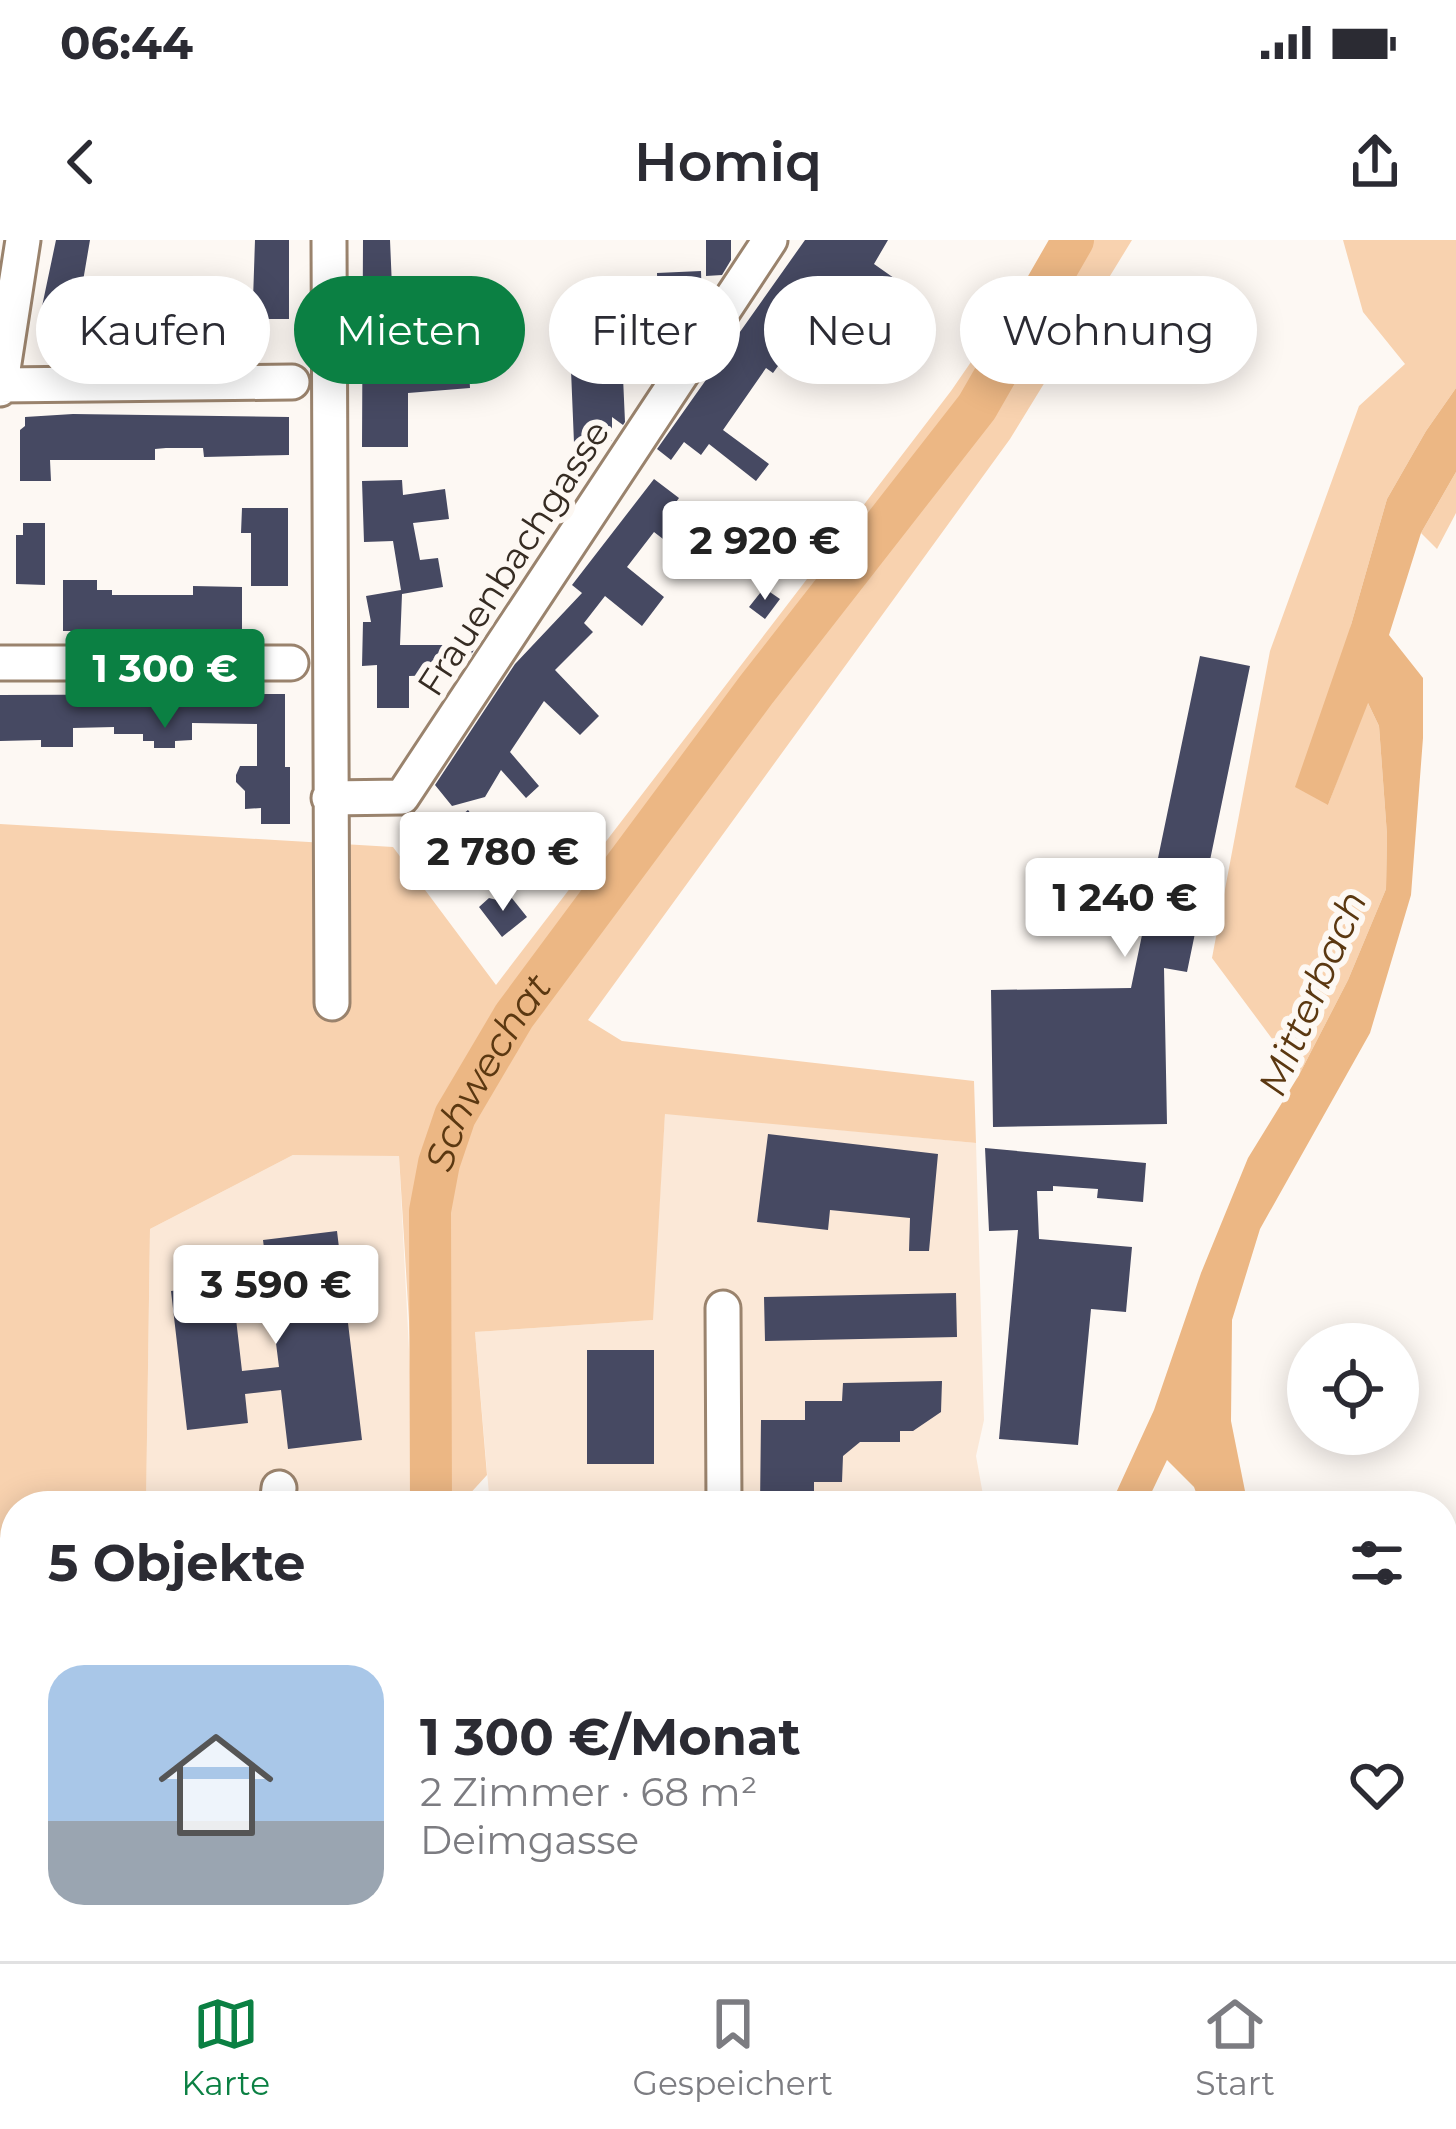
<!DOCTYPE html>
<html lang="de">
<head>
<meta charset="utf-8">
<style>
	body { margin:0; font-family:Montserrat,sans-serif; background:#f2f2f3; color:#2b2b33; height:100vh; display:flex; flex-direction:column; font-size:45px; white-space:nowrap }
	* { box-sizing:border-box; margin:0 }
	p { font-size:39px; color:#7c7c81 }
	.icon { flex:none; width:66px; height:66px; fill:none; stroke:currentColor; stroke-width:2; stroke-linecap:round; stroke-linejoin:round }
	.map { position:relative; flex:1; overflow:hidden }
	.details { position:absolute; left:0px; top:1251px; width:1458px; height:471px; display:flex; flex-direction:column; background:#fff; border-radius:48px 48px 0 0; box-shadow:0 6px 30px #0003 }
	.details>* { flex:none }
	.guide { position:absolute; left:36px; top:36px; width:1386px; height:108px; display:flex; gap:24px }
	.fabs { position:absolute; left:1287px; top:1083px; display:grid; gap:24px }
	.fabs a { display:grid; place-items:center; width:132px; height:132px; border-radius:50%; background:#fff; box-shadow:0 6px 30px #0003; font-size:60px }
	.price { position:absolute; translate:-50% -102px; padding:0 27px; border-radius:12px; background:#fff; color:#222; font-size:39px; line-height:78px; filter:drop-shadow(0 3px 6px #0008) }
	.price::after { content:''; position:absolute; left:50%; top:72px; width:36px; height:27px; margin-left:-18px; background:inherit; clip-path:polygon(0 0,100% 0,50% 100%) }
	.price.on { background:#0b8043; color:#fff }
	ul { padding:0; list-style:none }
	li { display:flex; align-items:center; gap:36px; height:300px; padding:0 48px }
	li+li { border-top:3px solid #e1e1e2 }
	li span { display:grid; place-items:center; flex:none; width:336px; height:240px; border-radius:36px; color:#555 }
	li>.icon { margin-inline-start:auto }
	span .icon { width:144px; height:144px; fill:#fffc; stroke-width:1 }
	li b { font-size:51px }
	h2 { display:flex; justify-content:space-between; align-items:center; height:144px; padding:0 48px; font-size:51px }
	.pill { padding:0 42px; border-radius:54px; background:#fff; box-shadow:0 6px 30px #0003; font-size:42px; line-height:108px }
	.pill.on { background:#0b8043; color:#fff }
	.status { display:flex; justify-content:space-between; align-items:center; height:84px; padding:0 60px; background:#fff; direction:ltr }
	.status svg { height:33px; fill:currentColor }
	header { display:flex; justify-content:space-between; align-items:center; height:156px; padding:0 48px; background:#fff; font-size:54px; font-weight:600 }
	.dock { display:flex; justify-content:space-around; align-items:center; height:168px; border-top:3px solid #e1e1e2; background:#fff; font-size:33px; color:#7c7c81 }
	.dock a { display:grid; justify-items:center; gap:6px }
	.dock .on { color:#0b8043 }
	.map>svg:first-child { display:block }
</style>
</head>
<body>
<div class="status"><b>06:44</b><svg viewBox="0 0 49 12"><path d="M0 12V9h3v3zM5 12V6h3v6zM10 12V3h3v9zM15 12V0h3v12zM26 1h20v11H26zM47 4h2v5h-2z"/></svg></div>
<header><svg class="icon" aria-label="back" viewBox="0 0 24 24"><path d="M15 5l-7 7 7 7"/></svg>Homiq<svg class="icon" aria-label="share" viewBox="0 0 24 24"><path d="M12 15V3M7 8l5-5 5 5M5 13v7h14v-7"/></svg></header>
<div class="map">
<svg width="1456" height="1721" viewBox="0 0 1456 1721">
	<rect width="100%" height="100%" fill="#fdf8f3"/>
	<path fill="#fbe8d7" d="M665 873 976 903 984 1180 976 1216 985 1266H490L475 1092 652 1080Z
		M293 915H399L417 1266H146L150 989Z
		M0 1297 15 1309V1399L0 1398Z
		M1456 1538V1721H1197L1215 1707H1443V1546Z
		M400 1707H779L764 1721H394Z"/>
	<path fill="#f8d2af" d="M1055 0H1132L1010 199 588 780 622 801 974 841 976 903 665 874 653 1080 475 1092 487 1235 466 1258V1266H443V1222L410 1097 399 916 293 915 150 989 146 1266H15V1309L0 1297V584L393 607 496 745 951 151Z
		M1343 0H1456V148L1426 191 1387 259 1351 385 1328 565 1367 461 1379 486 1387 595 1386 649 1348 740 1299 835 1212 718 1270 411 1359 166 1405 124 1363 72Z
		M1456 232V273L1437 309 1421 293Z
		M145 1707H226L257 1721H138Z"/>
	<path fill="#ecb784" d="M1456 148V232L1421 293 1389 395 1423 438V498L1411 655 1370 793 1260 989 1232 1080 1231 1181 1248 1266H1201L1194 1247 1167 1220 1145 1266H1110L1154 1170 1201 1033 1248 918 1299 835 1348 740 1386 649 1387 595 1379 486 1368 463 1328 565 1295 547 1351 385 1387 259 1426 191Z"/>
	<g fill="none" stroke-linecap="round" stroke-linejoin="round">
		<path stroke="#ecb784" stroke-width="8" d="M1443 1484 1456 1475
			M1138 1721 1149 1707"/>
		<g stroke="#ecb784" stroke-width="42">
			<path id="s1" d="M431 1266 430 971 439 923 455 876 514 776 756 450 977 167 1073 0"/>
			<path d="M341 1721 347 1707"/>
		</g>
	</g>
	<path fill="#464962" d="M56 0H90L76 82 40 76Z
		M255 0H289V79H246V60H253Z
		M363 0H390L392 47H399L402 135 469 130 470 148 408 153V207H362Z
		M706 0H731V20L722 35 706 36Z
		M805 0H888L874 24 901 43 879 68 864 57 835 98 818 86 798 113 791 108 773 133 766 128 723 190 769 224 756 241 709 204 701 215 684 202 671 220 657 209Z
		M701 31 702 64 658 66 657 33Z
		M117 65H200V70H223L224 113 117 116Z
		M656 91 658 124 636 125V136L623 137 625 182 623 185 612 177V201L574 203 571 130 613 127 612 103H620V92Z
		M73 174 289 177V215L204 217 203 208H166L155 209V220H50L51 241H20V190L25 186V177Z
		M654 239 679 258 669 272 704 299 689 319 654 292 627 327 664 357 642 386 605 356 584 383 593 392 555 430 599 476 580 495 544 461 510 512 539 546 526 558 501 530 485 557 452 566 435 545 515 424 582 353 572 345Z
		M402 240 403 255 445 249 449 279 413 283 420 320 438 318 443 347 402 354 400 405H477L466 423H443V435L409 436V468H377V425L362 426 363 382H371L366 356 401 350 393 301 364 302 362 241Z
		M242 268H288V346H251V293H241Z
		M23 283H45V345L16 344V295H23Z
		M63 340H97V350H112V355H193V346L242 347V391H63Z
		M764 348 780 359 765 379 749 367Z
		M1200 416 1250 426 1187 732 1164 728 1167 884 993 887 991 750 1131 748Z
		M285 454V527H290V584H261V568L245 569V551L236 542V535L240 526H257V484L192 483V500L175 501V508H154V501H143V494H114V487L73 488V507H41V500L0 501V455Z
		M468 570 482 588 475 594 484 606 466 620 443 590Z
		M507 652 527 677 502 697 479 667 489 658 497 660Z
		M768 894 938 914 929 1011H909L910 978 830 970 828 990 757 982Z
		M985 908 1146 923 1143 962 1097 958 1098 949 1053 946V951H1037L1039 999 1132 1007 1126 1072 1091 1069 1078 1205 999 1199 1018 990 989 991Z
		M337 991 362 1200 288 1209 281 1150 245 1154 248 1183 187 1190 171 1051 232 1044 242 1131 279 1127 263 1000Z
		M956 1053 957 1097 765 1101 764 1057Z
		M587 1110H654V1224H587Z
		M942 1141 941 1172 913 1191H900V1202H860L843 1216 842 1242H814V1264L760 1266 761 1180H805V1161H842L843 1143Z"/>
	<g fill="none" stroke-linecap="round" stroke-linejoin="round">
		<defs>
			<path id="minor" d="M329 0 332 763
				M0 145 292 142
				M0 149 23 0
				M0 423H291
				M329 558 402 557 770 0
				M723 1068 724 1266
				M277 1266 279 1248
				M0 1429 15 1430"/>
		</defs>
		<use href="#minor" stroke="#9a836d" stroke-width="39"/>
		<use href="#minor" stroke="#fff" stroke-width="33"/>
	</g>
	<g text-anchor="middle" stroke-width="12" stroke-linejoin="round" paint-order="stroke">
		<g font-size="36" fill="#362c23" stroke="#fdf8f3">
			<text transform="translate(513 318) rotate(-57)" y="13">Frauenbachgasse</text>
		</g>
		<g font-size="39" font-style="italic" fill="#5b3811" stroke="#fdf8f3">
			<text transform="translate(1312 753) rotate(-67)" y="14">Mitterbach</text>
			<text dy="14" stroke="none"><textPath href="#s1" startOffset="447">Schwechat</textPath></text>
		</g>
	</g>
</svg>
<div class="fabs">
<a><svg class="icon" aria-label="locate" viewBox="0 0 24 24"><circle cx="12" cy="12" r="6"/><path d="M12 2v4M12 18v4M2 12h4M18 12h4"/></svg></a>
</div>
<b class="price" style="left:765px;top:363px">2 920 €</b>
<b class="price on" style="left:165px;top:491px">1 300 €</b>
<b class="price" style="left:503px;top:674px">2 780 €</b>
<b class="price" style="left:1125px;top:720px">1 240 €</b>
<b class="price" style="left:276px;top:1107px">3 590 €</b>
<div class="guide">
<a class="pill">Kaufen</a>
<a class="pill on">Mieten</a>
<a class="pill">Filter</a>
<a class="pill">Neu</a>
<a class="pill">Wohnung</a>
</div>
<section class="details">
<h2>5 Objekte<svg class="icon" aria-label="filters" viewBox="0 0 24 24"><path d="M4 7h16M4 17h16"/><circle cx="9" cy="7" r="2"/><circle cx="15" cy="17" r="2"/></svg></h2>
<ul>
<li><span style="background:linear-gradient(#a9c7e8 65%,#9aa5b1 0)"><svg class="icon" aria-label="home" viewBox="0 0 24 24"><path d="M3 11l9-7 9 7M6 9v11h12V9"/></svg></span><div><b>1 300 €/Monat</b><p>2 Zimmer · 68 m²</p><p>Deimgasse</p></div><svg class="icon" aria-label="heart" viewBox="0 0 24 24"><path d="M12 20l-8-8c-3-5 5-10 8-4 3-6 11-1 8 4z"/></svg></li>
</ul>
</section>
</div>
<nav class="dock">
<a class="on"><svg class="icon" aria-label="map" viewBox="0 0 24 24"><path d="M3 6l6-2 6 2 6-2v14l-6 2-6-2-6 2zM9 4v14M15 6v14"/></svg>Karte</a>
<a><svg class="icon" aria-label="saved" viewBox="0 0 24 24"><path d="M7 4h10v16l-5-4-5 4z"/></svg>Gespeichert</a>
<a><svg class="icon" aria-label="home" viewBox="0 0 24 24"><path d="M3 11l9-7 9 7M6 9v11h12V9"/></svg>Start</a>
</nav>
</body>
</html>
